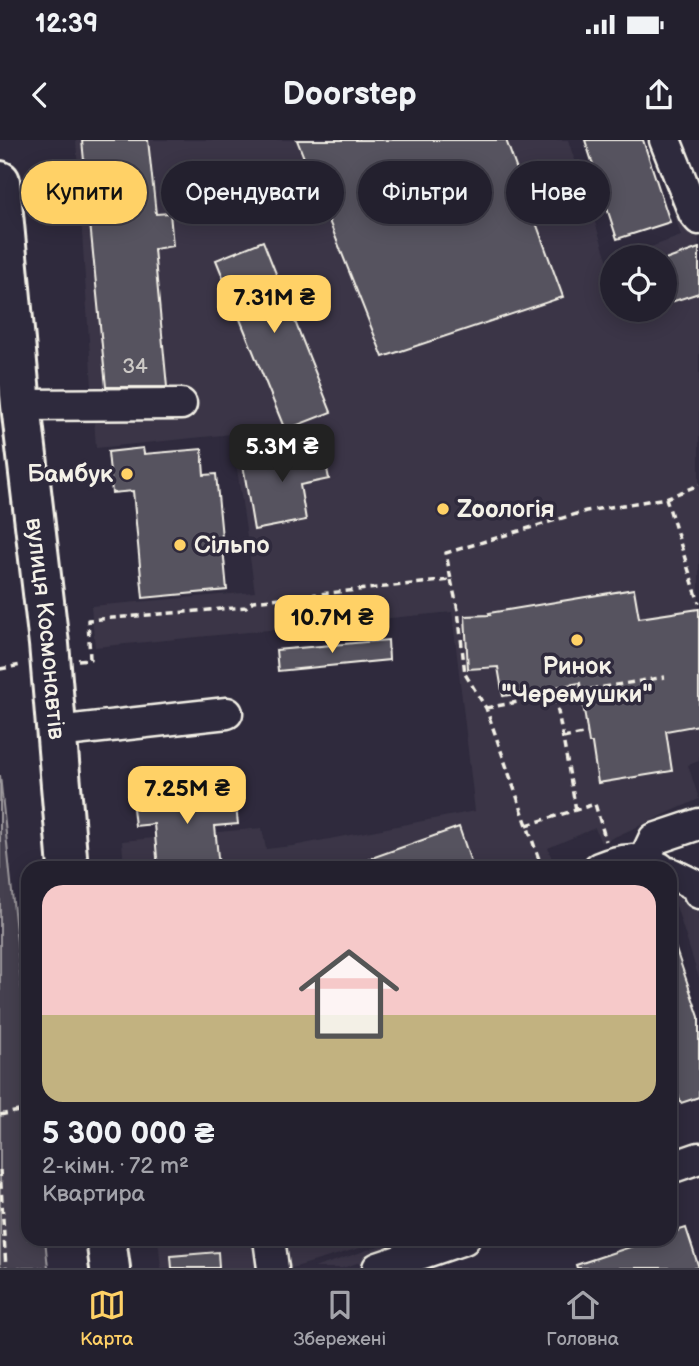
<!DOCTYPE html>
<html lang="uk">
<head>
<meta charset="utf-8">
<style>
	body { margin:0; font-family:"Balsamiq Sans",sans-serif; background:#2b2836; color:#f1f3f6; height:100vh; display:flex; flex-direction:column; font-size:26px; white-space:nowrap }
	* { box-sizing:border-box; margin:0 }
	p { font-size:23px; color:#a3a3aa }
	.icon { flex:none; width:38px; height:38px; fill:none; stroke:currentColor; stroke-width:2; stroke-linecap:round; stroke-linejoin:round }
	.map { position:relative; flex:1; overflow:hidden }
	.side { position:absolute; left:21px; top:721px; width:656px; height:385px; display:flex; flex-direction:column; background:#23202e; border-radius:21px; box-shadow:0 4px 18px #0003,0 0 0 2px #403e4a }
	.side>* { flex:none }
	.hud { position:absolute; left:21px; top:21px; width:658px; height:63px; display:flex; gap:14px }
	.controls { position:absolute; left:600px; top:105px; display:grid; gap:14px }
	.controls a { display:grid; place-items:center; width:77px; height:77px; border-radius:50%; background:#23202e; box-shadow:0 4px 18px #0003,0 0 0 2px #403e4a; font-size:35px }
	.price { position:absolute; translate:-50% -60px; padding:0 16px; border-radius:14px; background:#ffd166; color:#111; font-size:23px; line-height:46px; filter:drop-shadow(0 2px 4px #0008) }
	.price::after { content:''; position:absolute; left:50%; top:42px; width:21px; height:16px; margin-left:-10px; background:inherit; clip-path:polygon(0 0,100% 0,50% 100%) }
	.price.current { background:#222; color:#fff }
	ul { padding:0; list-style:none }
	li { display:grid; align-content:center; gap:14px; height:371px; padding:0 21px }
	li span { display:grid; place-items:center; height:217px; border-radius:21px; color:#555 }
	li>.icon { margin-inline-start:auto }
	span .icon { width:126px; height:126px; fill:#fffc; stroke-width:1 }
	li b { font-size:30px }
	.pill { padding:0 24px; border-radius:32px; background:#23202e; box-shadow:0 4px 18px #0003,0 0 0 2px #403e4a; font-size:24px; line-height:63px }
	.pill.current { background:#ffd166; color:#111 }
	.status { display:flex; justify-content:space-between; align-items:center; height:49px; padding:0 35px; background:#23202e; direction:ltr }
	.status svg { height:19px; fill:currentColor }
	header { display:flex; justify-content:space-between; align-items:center; height:91px; padding:0 21px; background:#23202e; font-size:32px; font-weight:800 }
	.tabs { display:flex; justify-content:space-around; align-items:center; height:98px; border-top:2px solid #403e4a; background:#23202e; font-size:19px; color:#a3a3aa }
	.tabs a { display:grid; justify-items:center; gap:4px }
	.tabs .current { color:#ffd166 }
	.map>svg:first-child { display:block }
</style>
</head>
<body>
<div class="status"><b>12:39</b><svg viewBox="0 0 49 12"><path d="M0 12V9h3v3zM5 12V6h3v6zM10 12V3h3v9zM15 12V0h3v12zM26 1h20v11H26zM47 4h2v5h-2z"/></svg></div>
<header><svg class="icon" aria-label="back" viewBox="0 0 24 24"><path d="M15 5l-7 7 7 7"/></svg>Doorstep<svg class="icon" aria-label="share" viewBox="0 0 24 24"><path d="M12 15V3M7 8l5-5 5 5M5 13v7h14v-7"/></svg></header>
<div class="map">
<svg width="699" height="1128" viewBox="0 0 699 1128">
	<rect width="100%" height="100%" fill="#2f2a3d"/>
	<filter id="ink" filterUnits="userSpaceOnUse"><feTurbulence type="fractalNoise" baseFrequency=".0143" numOctaves="2"/><feDisplacementMap in="SourceGraphic" scale="14" xChannelSelector="R" yChannelSelector="G"/><feConvolveMatrix kernelMatrix="1 2 1 2 8 2 1 2 1" color-interpolation-filters="sRGB"/></filter>
	<g filter="url(#ink)">
		<path fill="#3b3647" d="M76 0H568L608 122 612 121V170H665V117H623L681 96 668 52 699 39V621L688 625 699 659 601 703 595 688 548 708 555 728H124L122 701 262 688 266 709 293 706 475 671 452 472 95 507 91 466 255 452 232 294 96 308Z
			M699 738V838L670 747Z
			M158 1099H390L292 1128H161Z
			M400 1099H430L342 1128H314Z"/>
		<path fill="#454050" stroke="#9c989c" stroke-width="2" d="M0 635 28 909V1099H45L48 1128H0Z"/>
		<path fill="#56525f" stroke="#f4f1e8" stroke-width="2" d="M82 0H148L156 74 170 73 173 106 154 109 167 247H106Z
			M297 0H506L563 157 383 217Z
			M585 0H643L670 82 617 99Z
			M263 101 331 272 285 290 216 120Z
			M699 108V153L665 164V120Z
			M322 304 329 339 300 345 306 380 254 390 242 319Z
			M143 308 144 314 202 309 204 335 216 334 227 450 143 458 133 351 112 353 108 312Z
			M634 449 639 478 699 469V585L666 591 672 631 598 643 592 603H589L580 543 503 556 498 527 468 529 465 476 490 475 489 473Z
			M388 500 389 520 278 531 276 510Z
			M234 649 238 684 215 686 219 728H158L154 684 135 686 132 659Z
			M459 687 473 728H350L349 726Z
			M670 801H673L699 877V957L681 963 670 932Z
			M686 1088 699 1128H577L576 1125 654 1099H670V1093Z
			M218 1112 219 1128H172L171 1116Z"/>
		<g fill="none" stroke-linecap="round" stroke-linejoin="round">
			<defs>
				<path id="minor" d="M665 0 694 73 699 79
					M21 265 181 264
					M56 592 227 573
					M644 720 654 699 699 684
					M599 728C622 718 639 717 660 728
					M670 733 697 746 699 753
					M670 1028 699 1018
					M269 1099 273 1128
					M378 1128 464 1099"/>
				<g id="major">
					<path id="s1" d="M0 41 21 265 49 504 68 728"/>
					<path d="M106 1099 110 1128"/>
				</g>
			</defs>
			<use href="#minor" stroke="#f4f1e8" stroke-width="35"/>
			<use href="#major" stroke="#f4f1e8" stroke-width="44"/>
			<path stroke="#f4f1e8" stroke-width="3.5" stroke-dasharray="7 5" stroke-linecap="butt" d="M666 358 699 463
				M451 440 458 470 465 534 486 568 542 728
				M78 520 90 519 88 480 246 467 253 461 451 440 446 413 586 371 666 358 699 345
				M0 529 21 525
				M555 555 665 537
				M486 568 555 555 576 670
				M563 598 588 593
				M527 685 595 664 606 701
				M0 975 28 969
				M0 1030 6 1128
				M0 1127 2 1128"/>
			<use href="#minor" stroke="#2f2a3d" stroke-width="30"/>
			<use href="#major" stroke="#2f2a3d" stroke-width="38"/>
		</g>
	</g>
	<g fill="#ffd166" stroke="#2f2a3d" stroke-width="2.5">
		<circle cx="127" cy="334" r="7"/>
		<circle cx="443" cy="369" r="7"/>
		<circle cx="180" cy="405" r="7"/>
		<circle cx="577" cy="500" r="7"/>
	</g>
	<g text-anchor="middle" stroke-width="7" stroke-linejoin="round" paint-order="stroke">
		<g font-size="21" fill="#ccc9c6">
			<text x="135" y="233">34</text>
		</g>
		<g font-size="24" font-weight="bold" fill="#f4f1e8" stroke="#2f2a3d" text-anchor="start">
			<text x="113" y="342" text-anchor="end">Бамбук</text>
			<text x="457" y="377">Zooлогія</text>
			<text x="194" y="413">Сільпо</text>
			<text x="577" y="534" text-anchor="middle">Ринок<tspan x="577" dy="28">"Черемушки"</tspan></text>
		</g>
		<g font-size="24" fill="#f4f1e8" stroke="#2f2a3d">
			<text dy="8" stroke="none"><textPath href="#s1" startOffset="450">вулиця Космонавтів</textPath></text>
		</g>
	</g>
</svg>
<div class="controls">
<a><svg class="icon" aria-label="locate" viewBox="0 0 24 24"><circle cx="12" cy="12" r="6"/><path d="M12 2v4M12 18v4M2 12h4M18 12h4"/></svg></a>
</div>
<b class="price" style="left:274px;top:195px">7.31M ₴</b>
<b class="price current" style="left:282px;top:344px">5.3M ₴</b>
<b class="price" style="left:332px;top:515px">10.7M ₴</b>
<b class="price" style="left:187px;top:686px">7.25M ₴</b>
<div class="hud">
<a class="pill current">Купити</a>
<a class="pill">Орендувати</a>
<a class="pill">Фільтри</a>
<a class="pill">Нове</a>
</div>
<section class="side">
<ul>
<li><span style="background:linear-gradient(#f6c9c9 60%,#c2b280 0)"><svg class="icon" aria-label="home" viewBox="0 0 24 24"><path d="M3 11l9-7 9 7M6 9v11h12V9"/></svg></span><div><b>5 300 000 ₴</b><p>2-кімн. · 72 m²</p><p>Квартира</p></div></li>
</ul>
</section>
</div>
<nav class="tabs">
<a class="current"><svg class="icon" aria-label="map" viewBox="0 0 24 24"><path d="M3 6l6-2 6 2 6-2v14l-6 2-6-2-6 2zM9 4v14M15 6v14"/></svg>Карта</a>
<a><svg class="icon" aria-label="saved" viewBox="0 0 24 24"><path d="M7 4h10v16l-5-4-5 4z"/></svg>Збережені</a>
<a><svg class="icon" aria-label="home" viewBox="0 0 24 24"><path d="M3 11l9-7 9 7M6 9v11h12V9"/></svg>Головна</a>
</nav>
</body>
</html>
